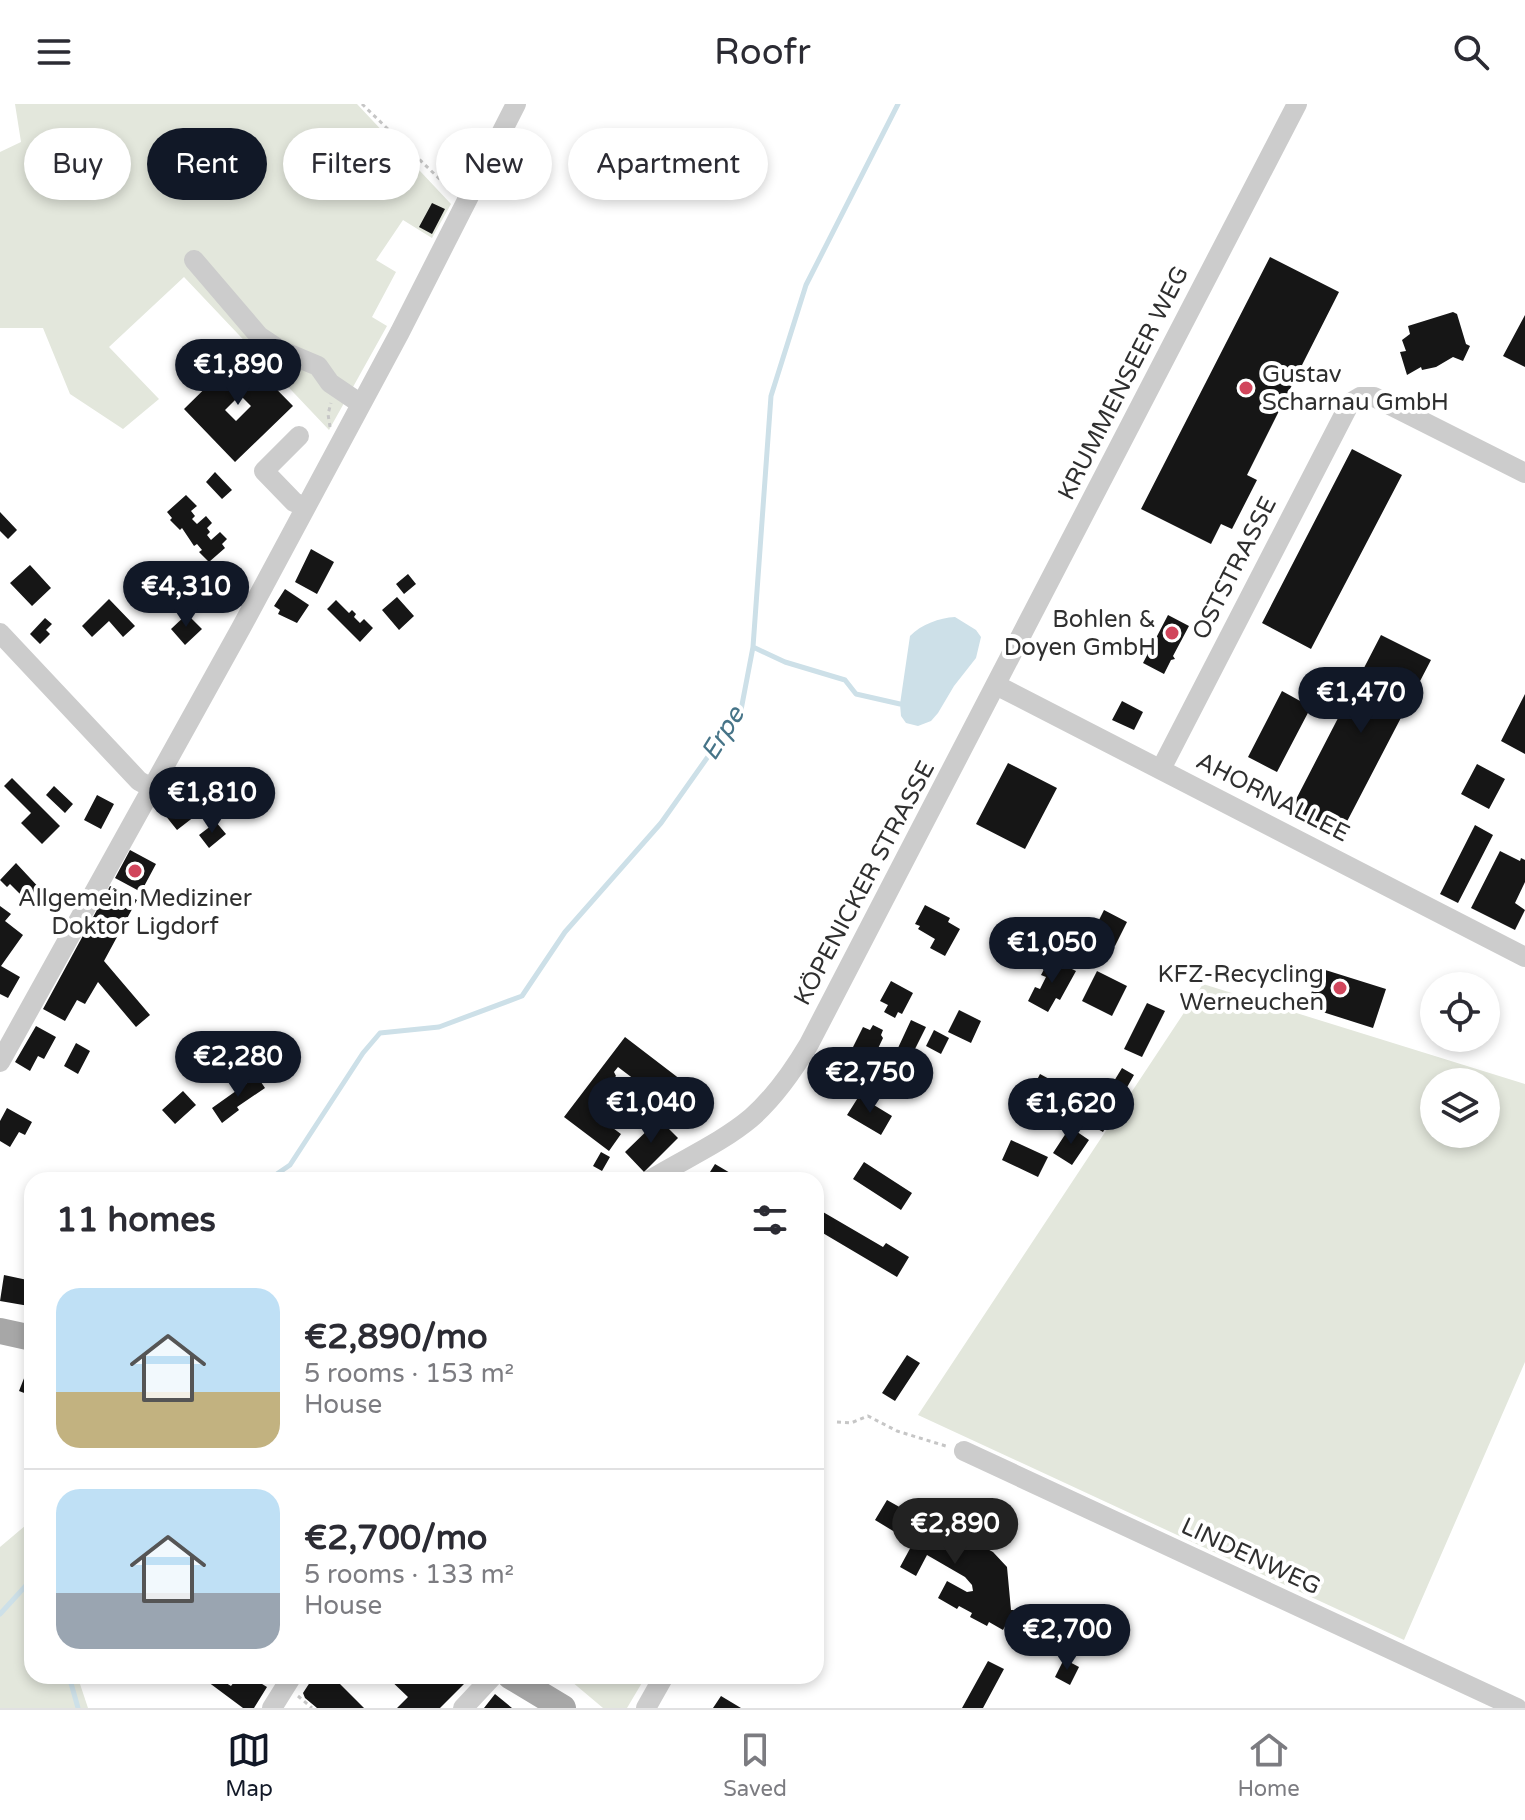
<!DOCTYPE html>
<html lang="en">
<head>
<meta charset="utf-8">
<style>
	body { margin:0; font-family:"Varela Round",sans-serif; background:#f7f7f7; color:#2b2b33; height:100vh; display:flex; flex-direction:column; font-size:30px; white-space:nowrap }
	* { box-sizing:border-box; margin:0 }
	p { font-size:26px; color:#7c7c81 }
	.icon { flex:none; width:44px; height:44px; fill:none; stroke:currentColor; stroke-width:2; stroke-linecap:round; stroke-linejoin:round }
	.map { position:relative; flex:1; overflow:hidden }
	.drawer { position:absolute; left:24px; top:1068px; width:800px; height:512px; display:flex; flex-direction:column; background:#fff; border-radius:24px; box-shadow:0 4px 12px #0003 }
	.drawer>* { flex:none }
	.top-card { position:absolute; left:24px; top:24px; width:800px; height:72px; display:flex; gap:16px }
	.buttons { position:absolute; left:1420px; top:868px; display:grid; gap:16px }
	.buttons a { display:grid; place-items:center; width:80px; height:80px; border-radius:50%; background:#fff; box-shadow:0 4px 12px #0003; font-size:40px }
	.price { position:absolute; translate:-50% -68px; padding:0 18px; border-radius:28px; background:#111827; color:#fff; font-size:26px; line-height:52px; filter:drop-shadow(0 2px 4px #0008) }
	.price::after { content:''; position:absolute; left:50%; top:48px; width:24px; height:18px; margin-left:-12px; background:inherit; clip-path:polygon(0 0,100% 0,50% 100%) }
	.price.on { background:#222; color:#fff }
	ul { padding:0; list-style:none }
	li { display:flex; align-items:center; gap:24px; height:200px; padding:0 32px }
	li+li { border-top:2px solid #e1e1e2 }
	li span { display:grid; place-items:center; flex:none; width:224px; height:160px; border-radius:24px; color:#555 }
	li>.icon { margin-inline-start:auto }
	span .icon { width:96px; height:96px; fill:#fffc; stroke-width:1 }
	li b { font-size:34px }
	h2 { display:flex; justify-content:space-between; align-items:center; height:96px; padding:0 32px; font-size:34px }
	.chip { padding:0 28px; border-radius:36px; background:#fff; box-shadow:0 4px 12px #0003; font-size:28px; line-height:72px }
	.chip.on { background:#111827; color:#fff }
	header { display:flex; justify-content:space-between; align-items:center; height:104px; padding:0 32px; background:#fff; font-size:36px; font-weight:600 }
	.tabs { display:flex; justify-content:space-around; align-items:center; height:112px; border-top:2px solid #e1e1e2; background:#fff; font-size:22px; color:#7c7c81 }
	.tabs a { display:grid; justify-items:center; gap:4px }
	.tabs .on { color:#111827 }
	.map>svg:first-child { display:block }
</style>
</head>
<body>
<header><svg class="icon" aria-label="menu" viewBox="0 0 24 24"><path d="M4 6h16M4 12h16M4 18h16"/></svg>Roofr<svg class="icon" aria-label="search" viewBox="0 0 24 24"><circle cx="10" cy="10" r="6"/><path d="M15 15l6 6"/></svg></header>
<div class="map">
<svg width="1525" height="1604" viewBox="0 0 1525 1604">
	<rect width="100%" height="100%" fill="#fff"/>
	<path fill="#e3e7dc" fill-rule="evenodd" d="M15 0H357L451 100 432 134 403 116 376 156 396 168 372 213 387 222 329 326 184 173 109 243 159 295 123 325 70 290 43 224H0V48L21 38Z
		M1203 880 1525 980V1258L1404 1536 918 1311ZM1486 978V1030H1434V978Z
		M32 1416V1572H83L79 1577 88 1604H0V1443Z
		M565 1572H646L627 1604H603Z"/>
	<path fill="#cde0e8" d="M955 513 976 526 981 533 976 554 954 582 938 609 931 617 918 622 906 619 901 612 900 600 910 532C922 520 939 514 955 513Z"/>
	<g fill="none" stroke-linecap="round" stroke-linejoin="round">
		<path stroke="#cde0e8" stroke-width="5" d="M753 543 785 558 845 576 856 590 900 600
			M268 1076 290 1061 363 949 380 929 439 923 522 892 565 828 661 719 741 606 753 543 771 292 806 181 898 0
			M0 1510 32 1475
			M69 1572 78 1604"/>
	</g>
	<path fill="#161616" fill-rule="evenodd" d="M432 99 445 105 432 130 419 123Z
		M1270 153 1339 188 1302 261 1305 266 1297 271 1247 371 1257 376 1232 425 1221 420 1211 440 1141 405Z
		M1453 208 1457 210 1466 240 1470 242 1463 257 1453 253 1436 263 1422 266 1421 263 1407 271 1400 248 1406 247 1402 236 1410 230 1408 222Z
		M1525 211V263L1503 252Z
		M241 249 293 302 235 358 184 305ZM240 291 251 302 236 317 225 306Z
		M1352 345 1402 371 1311 545 1262 519Z
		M215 368 232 386 222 395 206 378Z
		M186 391 197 402 191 407 195 412 192 415 197 420 206 412 212 419 207 424 210 428 207 431 211 436 220 428 227 435 222 440 225 444 209 458 199 448 202 446 197 440 194 442 182 424 180 426 170 416 172 414 167 408Z
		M0 408 17 426 8 435 0 427Z
		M311 445 334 458 317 490 295 478Z
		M30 461 51 484 32 502 10 479Z
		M408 470 416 480 404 490 396 480Z
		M285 485 309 501 297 519 278 510 280 506 274 502Z
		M397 493 414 512 399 526 382 506Z
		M109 495 135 522 123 533 109 517 92 533 82 522Z
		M336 496 349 509 352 506 356 510 354 513 360 519 364 515 373 524 360 538 327 505Z
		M187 510 202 525 185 541 171 525Z
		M1168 511 1189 522 1173 552 1175 555 1171 556 1164 570 1143 559Z
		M45 514 52 520 46 526 50 530 40 540 30 530Z
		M1381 531 1431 556 1340 731 1291 705Z
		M1282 587 1311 603 1277 668 1248 653Z
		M1525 590V650L1501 637Z
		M1122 597 1143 608 1134 626 1112 616Z
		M1008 659 1057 684 1025 745 976 720Z
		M1477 660 1505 675 1489 705 1461 690Z
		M12 674 60 722 42 740 21 719 31 709 4 682Z
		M54 682 73 700 65 709 46 691Z
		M183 688 199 709 177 726 161 706Z
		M97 691 114 700 101 725 84 716Z
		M216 718 226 730 209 744 199 731Z
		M1475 721 1493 731 1458 799 1440 790Z
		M130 746 156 760 141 788 115 774Z
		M1500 747 1520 757 1521 754 1525 756V778L1515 799 1525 806 1515 826 1471 804Z
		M16 759 43 788 30 800 10 780 7 783 0 776Z
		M110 782 137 796 104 857 150 911 136 923 98 878 85 900 77 896 65 917 43 905Z
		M925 801 950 814 948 818 960 825 945 852 930 844 935 835 918 825 920 822 915 820Z
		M0 802 11 810 5 817 23 831 1 862 20 873 8 894 0 890Z
		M1104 806 1127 818 1115 842 1092 830Z
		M1050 854 1076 867 1060 896 1056 894 1048 908 1028 897 1035 883 1040 885 1046 873 1041 871Z
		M1319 864 1386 885 1373 924 1307 903Z
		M1097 867 1127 882 1112 912 1082 897Z
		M891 877 913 889 902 910 898 908 895 914 884 908 888 901 880 897Z
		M1147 899 1165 907 1142 953 1124 945Z
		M959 906 981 917 971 939 948 928Z
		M911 916 926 923 912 951 916 952 911 963 907 961 904 965 891 959Z
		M873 921 883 926 881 931 883 934 873 955 852 945 863 923 870 926Z
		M36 922 56 933 44 955 38 952 30 967 15 958Z
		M934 926 949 934 941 950 926 942Z
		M625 933 689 982 672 1004 618 963 614 968 616 972 602 991 607 994 594 1010 621 1030 609 1047 564 1013Z
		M76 939 90 947 78 970 64 962Z
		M1122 964 1134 971 1121 994 1108 987Z
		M1040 970 1064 983 1043 1023 1019 1011Z
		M257 972 265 984 237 1003 239 1006 222 1019 212 1004Z
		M183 987 196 1001 175 1020 162 1006Z
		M859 992 892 1012 881 1031 847 1011Z
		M1099 992 1117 1003 1103 1028 1085 1018Z
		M7 1004 32 1018 25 1031 19 1028 10 1043 0 1037V1017Z
		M659 1015 678 1034 644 1068 625 1048Z
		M1070 1023 1089 1036 1072 1061 1053 1049Z
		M1011 1036 1048 1053 1038 1073 1002 1056Z
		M601 1048 610 1053 602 1067 593 1062Z
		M864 1058 912 1089 901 1106 853 1075Z
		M715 1060 742 1076H705Z
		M823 1108 883 1143 886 1139 909 1153 897 1173 816 1125V1119Z
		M4 1171 32 1177 29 1202 0 1197Z
		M907 1251 920 1259 895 1297 882 1289Z
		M28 1264 32 1265V1292L19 1287Z
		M887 1396 969 1442 973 1437 993 1448 1007 1463 1011 1506H1014L1003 1526 989 1518 987 1522 970 1513 972 1509 959 1502 957 1505 938 1494 947 1477 967 1488 973 1487 972 1481 965 1473 927 1451 916 1472 900 1463 913 1439 875 1416Z
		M1073 1526 1090 1534 1082 1550 1066 1541Z
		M1064 1555 1079 1563 1070 1581 1055 1573Z
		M988 1557 1004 1565 983 1604H962Z
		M200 1572H215L231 1582 237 1574 241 1577 245 1572H249L267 1583 254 1604H243Z
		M314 1572H341L338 1578 364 1604H317L305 1594 303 1589Z
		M386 1572H472L440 1604H397L408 1593Z
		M495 1590 512 1604H484Z
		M721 1592 741 1604H713Z"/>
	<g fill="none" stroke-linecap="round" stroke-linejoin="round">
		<path stroke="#c6c6c6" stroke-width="3" stroke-dasharray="4 4" stroke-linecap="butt" d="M362 0 451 86
			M330 323 328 310 331 299
			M837 1318 851 1319 868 1312 897 1327 949 1343
			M298 1592 312 1604"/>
		<path stroke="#ccc" stroke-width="20" d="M194 156 259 232 280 246 318 262 330 279 361 300
			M299 332 264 367 294 398 305 403
			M0 529 139 677 152 684
			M996 581 1525 853
			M1161 665 1350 299 1360 293H1374L1525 369
			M0 958 241 524 400 228 516 0
			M650 1076C684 1055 721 1039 751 1014 775 993 793 967 809 940L1297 0
			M964 1347 1517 1604
			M272 1604 292 1572
			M463 1604 493 1572
			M646 1604 664 1572"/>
		<path stroke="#a7a7a7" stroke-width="26" d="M0 1227 32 1234
			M510 1572 563 1604"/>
	</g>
	<g fill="#d1465c" stroke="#fff" stroke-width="3">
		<circle cx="1246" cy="284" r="8"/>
		<circle cx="1172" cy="529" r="8"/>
		<circle cx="135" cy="767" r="8"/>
		<circle cx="1340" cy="884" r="8"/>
	</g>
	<g text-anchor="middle" stroke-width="8" stroke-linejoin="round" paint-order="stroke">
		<g font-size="24" fill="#2f2f2f" stroke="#fff" text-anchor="end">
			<text x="1262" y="278" text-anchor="start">Gustav<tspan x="1262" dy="28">Scharnau GmbH</tspan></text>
			<text x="1156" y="523">Bohlen &amp;<tspan x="1156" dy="28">Doyen GmbH</tspan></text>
			<text x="135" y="802" text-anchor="middle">Allgemein Mediziner<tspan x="135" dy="28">Doktor Ligdorf</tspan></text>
			<text x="1324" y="878">KFZ-Recycling<tspan x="1324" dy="28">Werneuchen</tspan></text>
		</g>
		<g font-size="24" fill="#2f2f2f" stroke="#fff">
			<text transform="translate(1123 279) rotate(-63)" y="8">KRUMMENSEER WEG</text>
			<text transform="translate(1234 464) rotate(-63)" y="8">OSTSTRASSE</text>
			<text transform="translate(1273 693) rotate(27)" y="8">AHORNALLEE</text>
			<text transform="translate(864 779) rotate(-62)" y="8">KÖPENICKER STRASSE</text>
			<text transform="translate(1251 1452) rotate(25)" y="8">LINDENWEG</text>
		</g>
		<g font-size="26" font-style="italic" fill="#467488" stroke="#fff">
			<text transform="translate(722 629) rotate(-58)" y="9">Erpe</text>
		</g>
	</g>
</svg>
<div class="buttons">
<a><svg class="icon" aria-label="locate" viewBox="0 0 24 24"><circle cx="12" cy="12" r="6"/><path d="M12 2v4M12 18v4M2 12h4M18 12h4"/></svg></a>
<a><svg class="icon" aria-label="layers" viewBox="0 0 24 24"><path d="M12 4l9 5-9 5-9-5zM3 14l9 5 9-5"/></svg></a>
</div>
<b class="price" style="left:238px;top:303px">€1,890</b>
<b class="price" style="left:186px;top:525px">€4,310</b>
<b class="price" style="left:1361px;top:631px">€1,470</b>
<b class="price" style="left:212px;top:731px">€1,810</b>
<b class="price" style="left:1052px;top:881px">€1,050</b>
<b class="price" style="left:238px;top:995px">€2,280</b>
<b class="price" style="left:870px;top:1011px">€2,750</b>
<b class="price" style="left:651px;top:1041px">€1,040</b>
<b class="price" style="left:1071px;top:1042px">€1,620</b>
<b class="price on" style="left:955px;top:1462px">€2,890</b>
<b class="price" style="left:1067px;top:1568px">€2,700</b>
<div class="top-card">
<a class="chip">Buy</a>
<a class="chip on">Rent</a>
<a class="chip">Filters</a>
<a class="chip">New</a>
<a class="chip">Apartment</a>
</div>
<section class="drawer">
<h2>11 homes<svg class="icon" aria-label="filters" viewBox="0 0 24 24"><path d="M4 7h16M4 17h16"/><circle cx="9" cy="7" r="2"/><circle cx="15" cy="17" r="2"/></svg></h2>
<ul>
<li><span style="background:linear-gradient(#bfe0f5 65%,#c2b280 0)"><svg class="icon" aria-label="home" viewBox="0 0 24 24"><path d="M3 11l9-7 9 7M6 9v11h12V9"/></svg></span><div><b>€2,890/mo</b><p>5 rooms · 153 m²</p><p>House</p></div></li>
<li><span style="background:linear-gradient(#bfe0f5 65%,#9aa5b1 0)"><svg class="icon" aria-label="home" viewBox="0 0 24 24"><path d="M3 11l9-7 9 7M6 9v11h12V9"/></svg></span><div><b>€2,700/mo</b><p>5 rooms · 133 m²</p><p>House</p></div></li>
</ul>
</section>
</div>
<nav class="tabs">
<a class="on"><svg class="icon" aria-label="map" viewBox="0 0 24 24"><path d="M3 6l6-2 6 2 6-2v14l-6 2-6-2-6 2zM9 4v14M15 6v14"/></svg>Map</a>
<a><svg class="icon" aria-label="saved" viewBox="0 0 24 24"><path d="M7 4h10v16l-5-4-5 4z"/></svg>Saved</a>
<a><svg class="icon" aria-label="home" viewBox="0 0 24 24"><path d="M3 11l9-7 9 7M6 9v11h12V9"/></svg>Home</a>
</nav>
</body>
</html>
